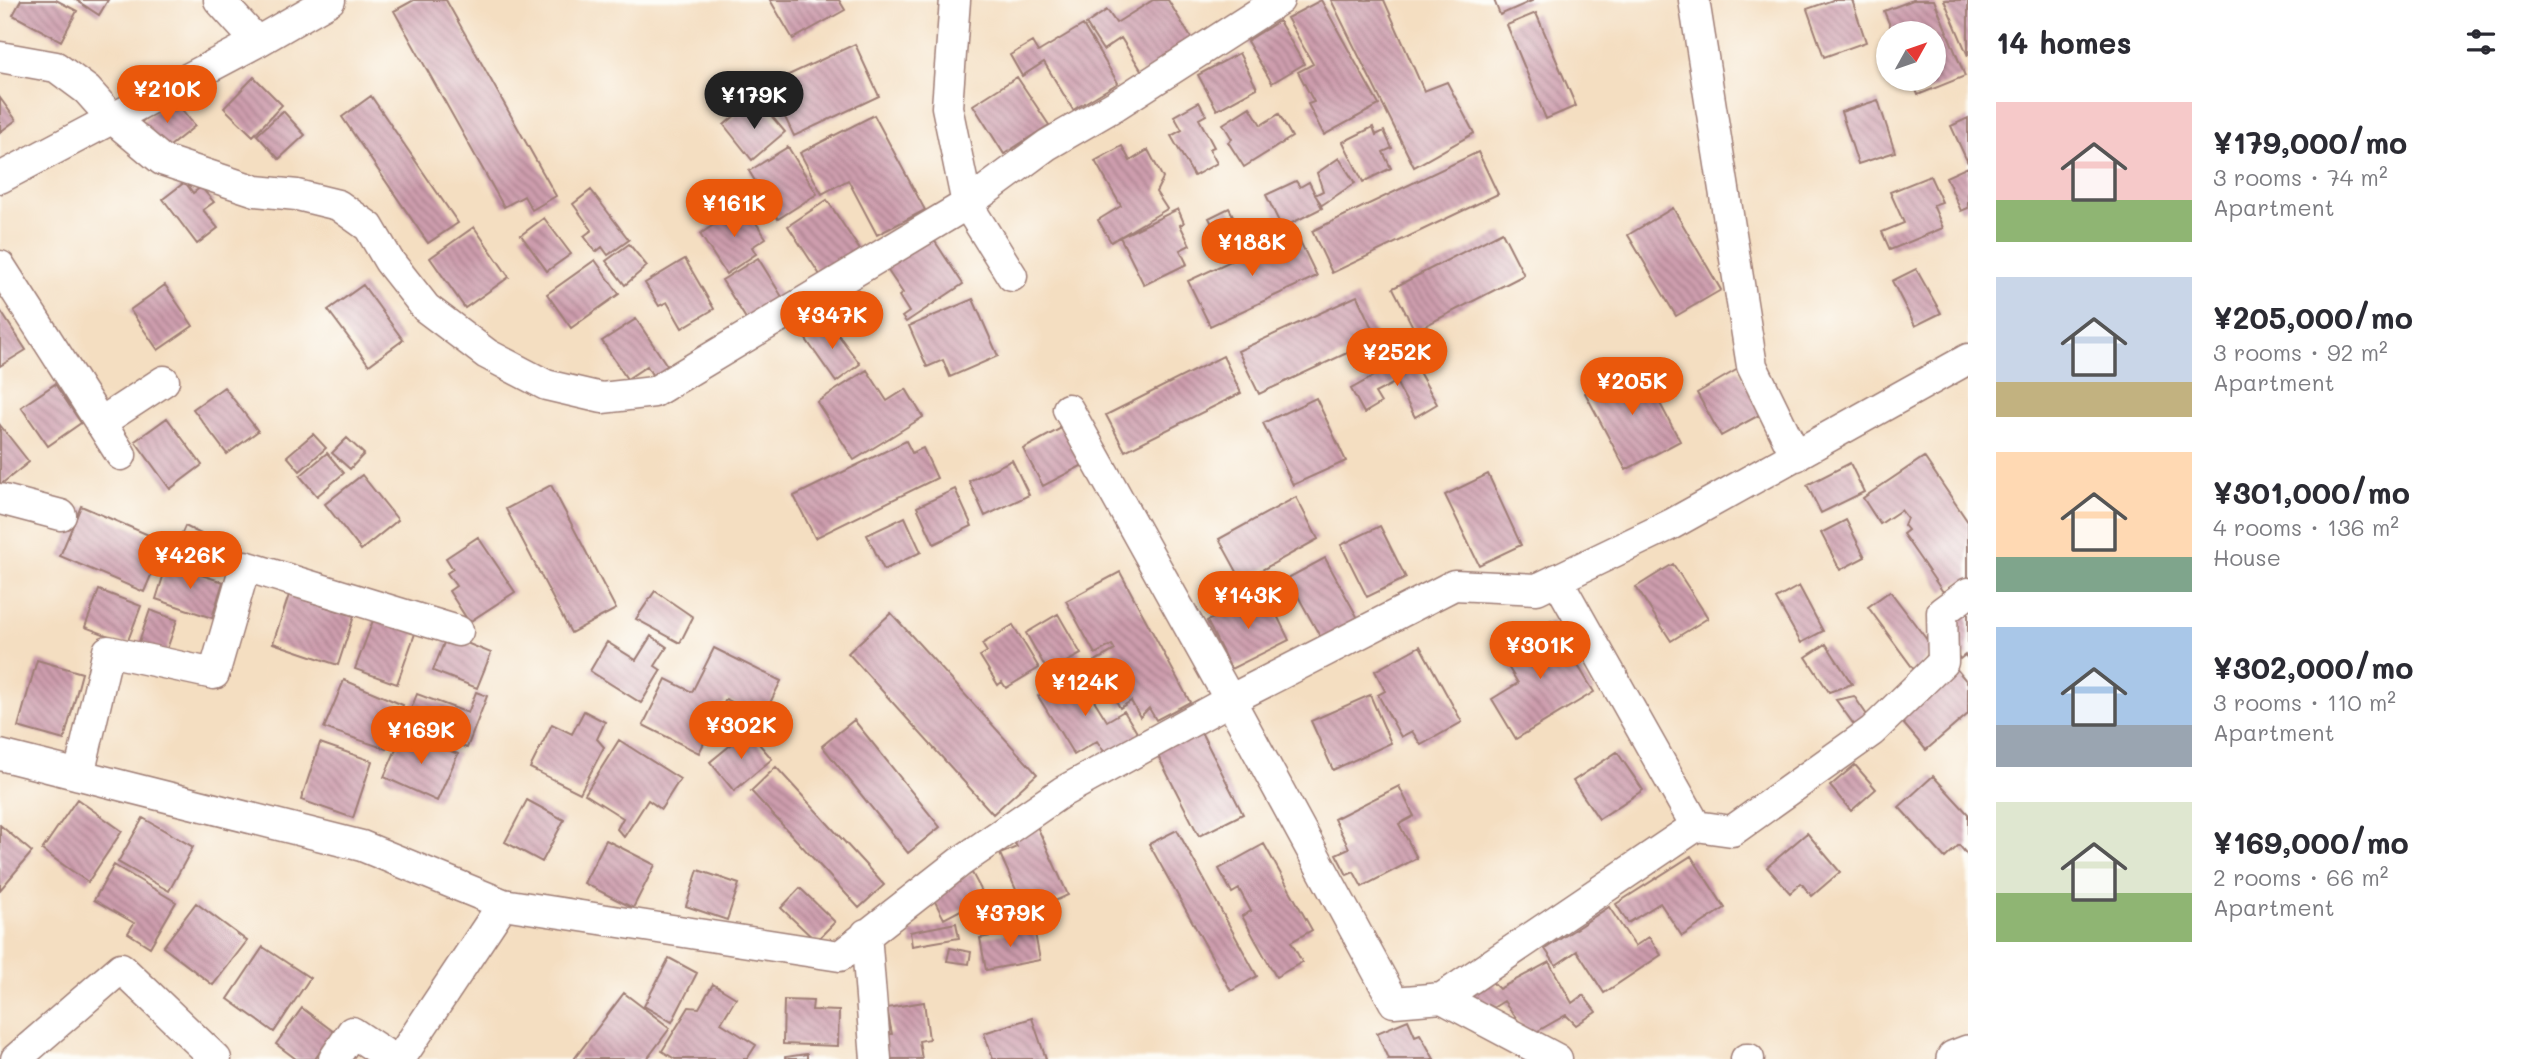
<!DOCTYPE html>
<html lang="en">
<head>
<meta charset="utf-8">
<style>
	body { margin:0; font-family:Mali,sans-serif; background:#f7f7f7; color:#2b2b33; height:100vh; display:flex; flex-direction:column; font-size:26px; white-space:nowrap }
	* { box-sizing:border-box; margin:0 }
	p { font-size:23px; color:#7c7c81 }
	.icon { flex:none; width:38px; height:38px; fill:none; stroke:currentColor; stroke-width:2; stroke-linecap:round; stroke-linejoin:round }
	.map { position:relative; flex:1; overflow:hidden }
	.sheet { display:flex; flex-direction:column; background:#fff; width:560px }
	.sheet>* { flex:none }
	.needle { width:46px; rotate:50deg }
	.buttons { position:absolute; left:1876px; top:21px; display:grid; gap:14px }
	.buttons a { display:grid; place-items:center; width:70px; height:70px; border-radius:50%; background:#fff; box-shadow:0 2px 5px #0004; font-size:35px }
	.price { position:absolute; translate:-50% -60px; padding:0 16px; border-radius:24px; background:#ea580c; color:#fff; font-size:23px; line-height:46px; filter:drop-shadow(0 2px 4px #0008) }
	.price::after { content:''; position:absolute; left:50%; top:42px; width:21px; height:16px; margin-left:-10px; background:inherit; clip-path:polygon(0 0,100% 0,50% 100%) }
	.price.active { background:#222; color:#fff }
	ul { padding:0; list-style:none }
	li { display:flex; align-items:center; gap:21px; height:175px; padding:0 28px }
	li span { display:grid; place-items:center; flex:none; width:196px; height:140px; border-radius:0px; color:#555 }
	li>.icon { margin-inline-start:auto }
	span .icon { width:84px; height:84px; fill:#fffc; stroke-width:1 }
	li b { font-size:30px }
	h2 { display:flex; justify-content:space-between; align-items:center; height:84px; padding:0 28px; font-size:30px }
	main { display:flex; flex:1; min-height:0 }
	.map>svg:first-child { display:block }
</style>
</head>
<body>
<main>
<div class="map">
<svg width="1968" height="1059" viewBox="0 0 1968 1059">
	<defs>
		<pattern id="building-back-hatch" width="6" height="6" patternUnits="userSpaceOnUse" patternTransform="scale(1.75)"><rect width="6" height="6" fill="#cd9dad"/><path d="M-1 5l2 2M0 0l6 6M5-1l2 2" fill="none" stroke="#a87f8d"/></pattern>
	</defs>
	<rect width="100%" height="100%" fill="#fdfcf7"/>
	<filter id="ink" filterUnits="userSpaceOnUse"><feTurbulence type="fractalNoise" baseFrequency=".0143" numOctaves="2"/><feDisplacementMap in="SourceGraphic" scale="14" xChannelSelector="R" yChannelSelector="G"/><feConvolveMatrix kernelMatrix="1 2 1 2 8 2 1 2 1" color-interpolation-filters="sRGB"/></filter>
	<filter id="wash" filterUnits="userSpaceOnUse"><feTurbulence type="fractalNoise" baseFrequency=".00686" numOctaves="4" result="noise"/><feDisplacementMap in="SourceGraphic" scale="28" xChannelSelector="R" yChannelSelector="G"/><feGaussianBlur stdDeviation="1.57" result="paint"/><feColorMatrix in="noise" values="0 0 0 0 0 0 0 0 0 0 0 0 0 0 0 0 0 1.4 0 .05"/><feComposite in="paint" operator="in"/></filter>
	<g filter="url(#wash)">
		<rect width="100%" height="100%" fill="#f4dec1"/>
		<g id="blocks">
			<path fill="url(#building-back-hatch)" d="M21 0H56L77 11 61 41 13 15Z
				M76 0H108L99 15Z
				M414 0H446L556 196 532 210 524 196 504 207 394 11Z
				M770 0H839L845 10 793 39Z
				M1153 0H1168L1193 41 1143 73 1121 38 1103 50 1086 24 1107 10 1116 23Z
				M1321 0 1379 105 1324 135 1308 104 1314 102 1298 72 1313 64 1287 18Z
				M1331 0H1384L1424 91 1447 82 1474 133 1414 167Z
				M1494 0H1534L1500 15Z
				M1833 0H1852L1866 42 1824 57 1807 9Z
				M1913 0H1934L1965 76 1918 95 1912 79H1934V33H1893L1884 11Z
				M1944 0H1968V56Z
				M1536 13 1576 106 1546 119 1507 25Z
				M1279 21 1304 64 1272 83 1247 41Z
				M1083 25 1118 83 1073 110 1044 62 1022 76 1010 55 1032 42 1038 52Z
				M855 44 879 96 794 136 769 84Z
				M1239 53 1257 88 1217 110 1198 75Z
				M254 77 282 105 253 136 224 108Z
				M1017 77 1049 125 1004 154 973 105Z
				M371 96 458 223 428 243 342 117Z
				M172 97 195 126 161 153 139 124Z
				M0 98 16 120 0 132Z
				M1878 100 1895 152 1858 164 1841 112Z
				M1199 102 1206 115 1199 119 1214 147 1209 149 1217 163 1194 176 1171 136 1182 130 1174 116Z
				M763 106 785 132 752 160 724 125 745 107 752 115Z
				M1250 107 1261 125 1279 114 1292 137 1244 167 1228 142 1232 139 1223 124Z
				M283 111 305 135 279 159 257 135Z
				M874 115 925 210 877 235 848 180 822 194 800 153Z
				M1968 118V163L1951 126Z
				M1373 127 1376 135 1384 131 1392 148 1383 152 1391 168 1363 182 1343 142Z
				M1122 146 1130 161 1148 150 1163 178 1156 192 1167 209 1111 242 1098 220 1121 206 1095 161Z
				M788 147 817 194 778 219 749 171Z
				M1478 152 1498 194 1332 273 1312 231Z
				M1339 158 1355 183 1322 205 1315 195 1323 191 1317 173Z
				M1968 167V208L1961 211 1946 177Z
				M1930 176 1942 202 1933 205 1943 228 1890 250 1882 232 1904 223 1890 192Z
				M1296 181 1300 187 1309 182 1322 208 1282 228 1266 195Z
				M185 182 193 193 201 187 214 202 203 210 218 228 197 244 163 199Z
				M591 190 629 240 608 255 602 247 596 252 584 236 592 230 573 204Z
				M827 200 860 250 820 275 788 226Z
				M744 205 766 238 752 247 756 254 726 274 700 234Z
				M1229 208 1247 243 1227 253 1209 218Z
				M1673 208 1721 290 1676 316 1628 235Z
				M1178 209 1184 223 1180 225 1190 245 1180 250 1187 264 1144 285 1120 237Z
				M544 218 571 254 547 271 521 235Z
				M474 227 509 277 465 308 430 258Z
				M1295 231 1317 276 1210 326 1188 281Z
				M1502 232 1524 275 1415 331 1393 288Z
				M930 234 963 284 906 322 902 317 909 312 899 296 903 293 884 265Z
				M629 244 647 266 625 285 606 261Z
				M758 258 784 300 750 325 722 280Z
				M685 259 714 309 682 328 667 302 659 306 645 283Z
				M595 260 619 294 571 328 547 294Z
				M1916 269 1941 313 1915 326 1892 281Z
				M165 285 193 326 158 350 130 310Z
				M363 285 403 340 369 365 328 310Z
				M1357 296 1377 339 1259 394 1238 351Z
				M973 299 998 356 950 377 943 360 927 367 909 326Z
				M0 310 26 350 0 366Z
				M636 319 672 373 656 382 647 366 627 379 602 341Z
				M828 321 860 364 836 382 805 338Z
				M1223 356 1241 393 1125 451 1106 415Z
				M1410 356 1437 404 1415 417 1396 382 1375 393 1381 403 1364 413 1351 389Z
				M1639 364 1680 441 1626 470 1585 393Z
				M1738 369 1763 413 1721 436 1697 393Z
				M867 370 887 401 906 389 923 417 854 460 817 402Z
				M55 384 81 423 48 446 21 407Z
				M224 387 258 431 227 454 193 409Z
				M1316 398 1346 461 1293 485 1263 423Z
				M167 418 202 465 170 489 135 441Z
				M0 425 29 462 0 485Z
				M1063 427 1083 465 1043 486 1023 449Z
				M313 434 326 448 300 471 287 456Z
				M347 438 364 454 350 469 332 453Z
				M906 441 912 453 923 448 937 478 815 538 794 496Z
				M327 453 344 473 317 496 300 476Z
				M1924 457 1968 522V585L1960 581 1943 592 1903 534 1908 530 1904 525 1907 518 1901 510 1880 524 1863 498Z
				M1012 460 1029 495 985 516 969 481Z
				M1850 463 1864 492 1821 513 1807 485Z
				M1488 474 1521 545 1479 565 1445 495Z
				M362 475 398 520 361 550 325 504Z
				M551 485 616 609 571 633 506 509Z
				M955 489 972 526 934 544 917 507Z
				M1296 497 1318 539 1242 581 1219 539Z
				M81 506 165 542 144 592 60 556Z
				M905 517 921 552 884 570 867 535Z
				M1846 520 1865 557 1840 570 1821 533Z
				M185 526 235 551 226 571 176 547Z
				M1380 526 1406 578 1367 597 1341 545Z
				M478 537 515 592 469 622 449 591 456 586 447 573 453 569 446 558Z
				M1325 558 1360 622 1323 642 1288 578Z
				M167 564 223 582 212 618 156 599Z
				M1673 564 1708 618 1671 641 1636 587Z
				M1120 572 1190 702 1156 720 1149 708 1140 717 1131 701 1120 708 1095 661 1115 650 1112 645 1095 654 1066 601Z
				M1799 586 1823 631 1801 643 1776 599Z
				M99 590 141 606 127 643 85 627Z
				M655 591 693 617 680 643 636 619Z
				M1890 591 1933 648 1915 671 1868 607Z
				M1266 593 1289 640 1231 669 1207 621Z
				M289 595 354 616 338 665 273 643Z
				M1968 600V659L1965 655 1960 659 1946 636Z
				M150 610 177 620 165 655 138 645Z
				M891 613 1037 774 993 814 848 653Z
				M1058 614 1081 654 1048 672 1026 633Z
				M374 618 417 628 397 684 355 669Z
				M1551 621 1594 692 1516 739 1492 699 1518 683 1499 652Z
				M1013 625 1039 668 1006 688 1002 682 998 685 980 656 987 652 982 644Z
				M447 635 491 653 477 688 433 671Z
				M651 636 667 647 655 666 661 670 641 703 590 671 607 642 636 660Z
				M1826 644 1852 684 1829 692 1806 657Z
				M1420 646 1462 722 1421 745 1412 731 1401 737 1378 695 1385 691 1375 671Z
				M714 648 781 681 763 717 726 699 699 753 643 725 666 679 692 692Z
				M37 660 82 673 64 740 18 727Z
				M1954 666 1968 683V714L1926 750 1897 716Z
				M1077 673 1107 721 1124 711 1139 736 1107 756 1097 741 1074 755 1038 696Z
				M344 680 403 705 386 749 324 728Z
				M476 692 487 696 467 748 405 724 417 694 468 713Z
				M1370 695 1391 743 1333 770 1311 721Z
				M1854 696 1871 721 1858 730 1836 700Z
				M584 711 605 722 597 739 604 747 580 793 530 768 552 724 572 734Z
				M854 720 940 827 908 853 822 746Z
				M1199 728 1243 814 1199 836 1155 750Z
				M404 731 458 754 437 801 384 777Z
				M748 731 772 759 734 791 710 762Z
				M619 740 680 779 661 809 648 800 624 837 617 829 623 818 585 794Z
				M320 743 372 761 353 818 301 800Z
				M1617 752 1643 790 1599 819 1573 781Z
				M1855 765 1876 789 1851 811 1830 786Z
				M776 767 884 885 859 908 751 791Z
				M1933 776 1968 814V856L1959 845 1945 858 1899 807Z
				M1399 786 1414 816 1399 824 1417 858 1362 887 1354 872 1347 875 1336 854 1349 848 1334 819Z
				M77 799 122 831 88 882 42 850Z
				M527 800 564 820 542 862 505 842Z
				M143 818 193 847 169 891 118 862Z
				M1036 824 1068 895 1042 907 1037 894 1021 901 1000 854 1017 847 1011 835Z
				M0 825 32 852 0 890Z
				M1177 830 1257 976 1231 991 1149 844Z
				M1807 833 1840 872 1812 896 1801 883 1790 893 1767 867Z
				M606 840 655 865 633 908 584 883Z
				M1264 844 1312 930 1291 942 1302 962 1276 977 1242 916 1251 911 1239 889 1232 893 1219 869Z
				M1691 856 1725 908 1682 936 1660 903 1628 923 1616 904Z
				M114 865 176 902 150 947 128 933 134 923 94 900Z
				M698 870 739 884 727 920 686 906Z
				M972 873 985 897 944 919 931 894Z
				M800 888 835 922 816 941 781 908Z
				M196 903 247 941 213 985 163 947Z
				M1609 907 1635 946 1649 937 1661 955 1604 993 1577 951 1556 965 1545 949Z
				M956 923 959 938 912 946 910 932Z
				M1034 928 1040 960 986 970 980 938Z
				M263 947 310 978 274 1032 228 999Z
				M950 948 971 952 969 964 947 961Z
				M669 958 697 973 672 1022 644 1006Z
				M1549 962 1572 1003 1583 995 1596 1012 1576 1025 1566 1015 1529 1036 1504 1001 1480 1016 1465 995 1489 979 1499 989Z
				M713 984 736 998 721 1023 756 1045 747 1059H675L662 1051 689 1007 699 1008Z
				M624 993 670 1028 647 1059H574Z
				M784 1000 813 1001 812 1010 839 1011 838 1046 783 1044Z
				M924 1002 929 1039 919 1041 922 1059H884L880 1036 892 1034 887 1008Z
				M302 1008 334 1032 315 1059H296L276 1044Z
				M1032 1018 1046 1059H993L984 1033Z
				M1408 1020 1415 1036 1420 1034 1434 1059H1388L1377 1033Z
				M807 1054V1059H785V1057Z"/>
		</g>
	</g>
	<g filter="url(#ink)">
		<use href="#blocks" fill-opacity="0" stroke="#9f7e76" stroke-width="2"/>
		<g fill="none" stroke-linecap="round" stroke-linejoin="round">
			<defs>
				<path id="minor" d="M219 0 257 42
					M955 0 947 107 967 204 1012 276
					M1694 0 1752 366 1796 456
					M0 57 56 67 87 90 112 118 162 160 256 191 297 195 338 205 369 227 389 261 426 308 487 354 546 385 602 398 654 392 967 204 1047 145 1116 105 1279 0
					M0 178 257 42 330 0
					M0 266 121 455
					M1068 409 1230 700 1394 1002 1442 998 1696 826 1557 579
					M100 423 164 381
					M0 499 61 515
					M0 755 362 846 503 904 840 956 960 862 1062 792 1230 700 1454 585 1537 589 1672 524 1968 359
					M79 775 108 651 214 674 245 566 458 631
					M1696 826 1732 831 1872 731 1943 662 1942 612 1968 593
					M866 934 876 1059
					M1442 998 1557 1059
					M16 1059 121 968 216 1059
					M334 1059 352 1032 393 1059
					M400 1059 503 904
					M1746 1059H1749"/>
				<path id="tertiary" d="M1955 1059 1968 1054"/>
			</defs>
			<use href="#minor" stroke="#9f7e76" stroke-width="33"/>
			<use href="#tertiary" stroke="#9f7e76" stroke-width="40"/>
			<use href="#minor" stroke="#fff" stroke-width="30"/>
			<use href="#tertiary" stroke="#fff" stroke-width="37"/>
		</g>
	</g>
</svg>
<div class="buttons">
<a><svg class="needle" viewBox="-14 -14 28 28"><path d="M0-13l5 13h-10z" fill="#e53935"/><path d="M0 13l5-13h-10z" fill="#7c7c81"/></svg></a>
</div>
<b class="price" style="left:167px;top:125px">¥210K</b>
<b class="price active" style="left:754px;top:131px">¥179K</b>
<b class="price" style="left:734px;top:239px">¥161K</b>
<b class="price" style="left:1252px;top:278px">¥188K</b>
<b class="price" style="left:832px;top:351px">¥347K</b>
<b class="price" style="left:1397px;top:388px">¥252K</b>
<b class="price" style="left:1632px;top:417px">¥205K</b>
<b class="price" style="left:190px;top:591px">¥426K</b>
<b class="price" style="left:1248px;top:631px">¥143K</b>
<b class="price" style="left:1540px;top:681px">¥301K</b>
<b class="price" style="left:1085px;top:718px">¥124K</b>
<b class="price" style="left:741px;top:761px">¥302K</b>
<b class="price" style="left:421px;top:766px">¥169K</b>
<b class="price" style="left:1010px;top:949px">¥379K</b>
</div>
<section class="sheet">
<h2>14 homes<svg class="icon" aria-label="filters" viewBox="0 0 24 24"><path d="M4 7h16M4 17h16"/><circle cx="9" cy="7" r="2"/><circle cx="15" cy="17" r="2"/></svg></h2>
<ul>
<li><span style="background:linear-gradient(#f6c9c9 70%,#8fb573 0)"><svg class="icon" aria-label="home" viewBox="0 0 24 24"><path d="M3 11l9-7 9 7M6 9v11h12V9"/></svg></span><div><b>¥179,000/mo</b><p>3 rooms · 74 m²</p><p>Apartment</p></div></li>
<li><span style="background:linear-gradient(#c9d6e8 75%,#c2b280 0)"><svg class="icon" aria-label="home" viewBox="0 0 24 24"><path d="M3 11l9-7 9 7M6 9v11h12V9"/></svg></span><div><b>¥205,000/mo</b><p>3 rooms · 92 m²</p><p>Apartment</p></div></li>
<li><span style="background:linear-gradient(#ffd9b3 75%,#7fa58c 0)"><svg class="icon" aria-label="home" viewBox="0 0 24 24"><path d="M3 11l9-7 9 7M6 9v11h12V9"/></svg></span><div><b>¥301,000/mo</b><p>4 rooms · 136 m²</p><p>House</p></div></li>
<li><span style="background:linear-gradient(#a9c7e8 70%,#9aa5b1 0)"><svg class="icon" aria-label="home" viewBox="0 0 24 24"><path d="M3 11l9-7 9 7M6 9v11h12V9"/></svg></span><div><b>¥302,000/mo</b><p>3 rooms · 110 m²</p><p>Apartment</p></div></li>
<li><span style="background:linear-gradient(#dfe7d0 65%,#8fb573 0)"><svg class="icon" aria-label="home" viewBox="0 0 24 24"><path d="M3 11l9-7 9 7M6 9v11h12V9"/></svg></span><div><b>¥169,000/mo</b><p>2 rooms · 66 m²</p><p>Apartment</p></div></li>
</ul>
</section>
</main>
</body>
</html>
